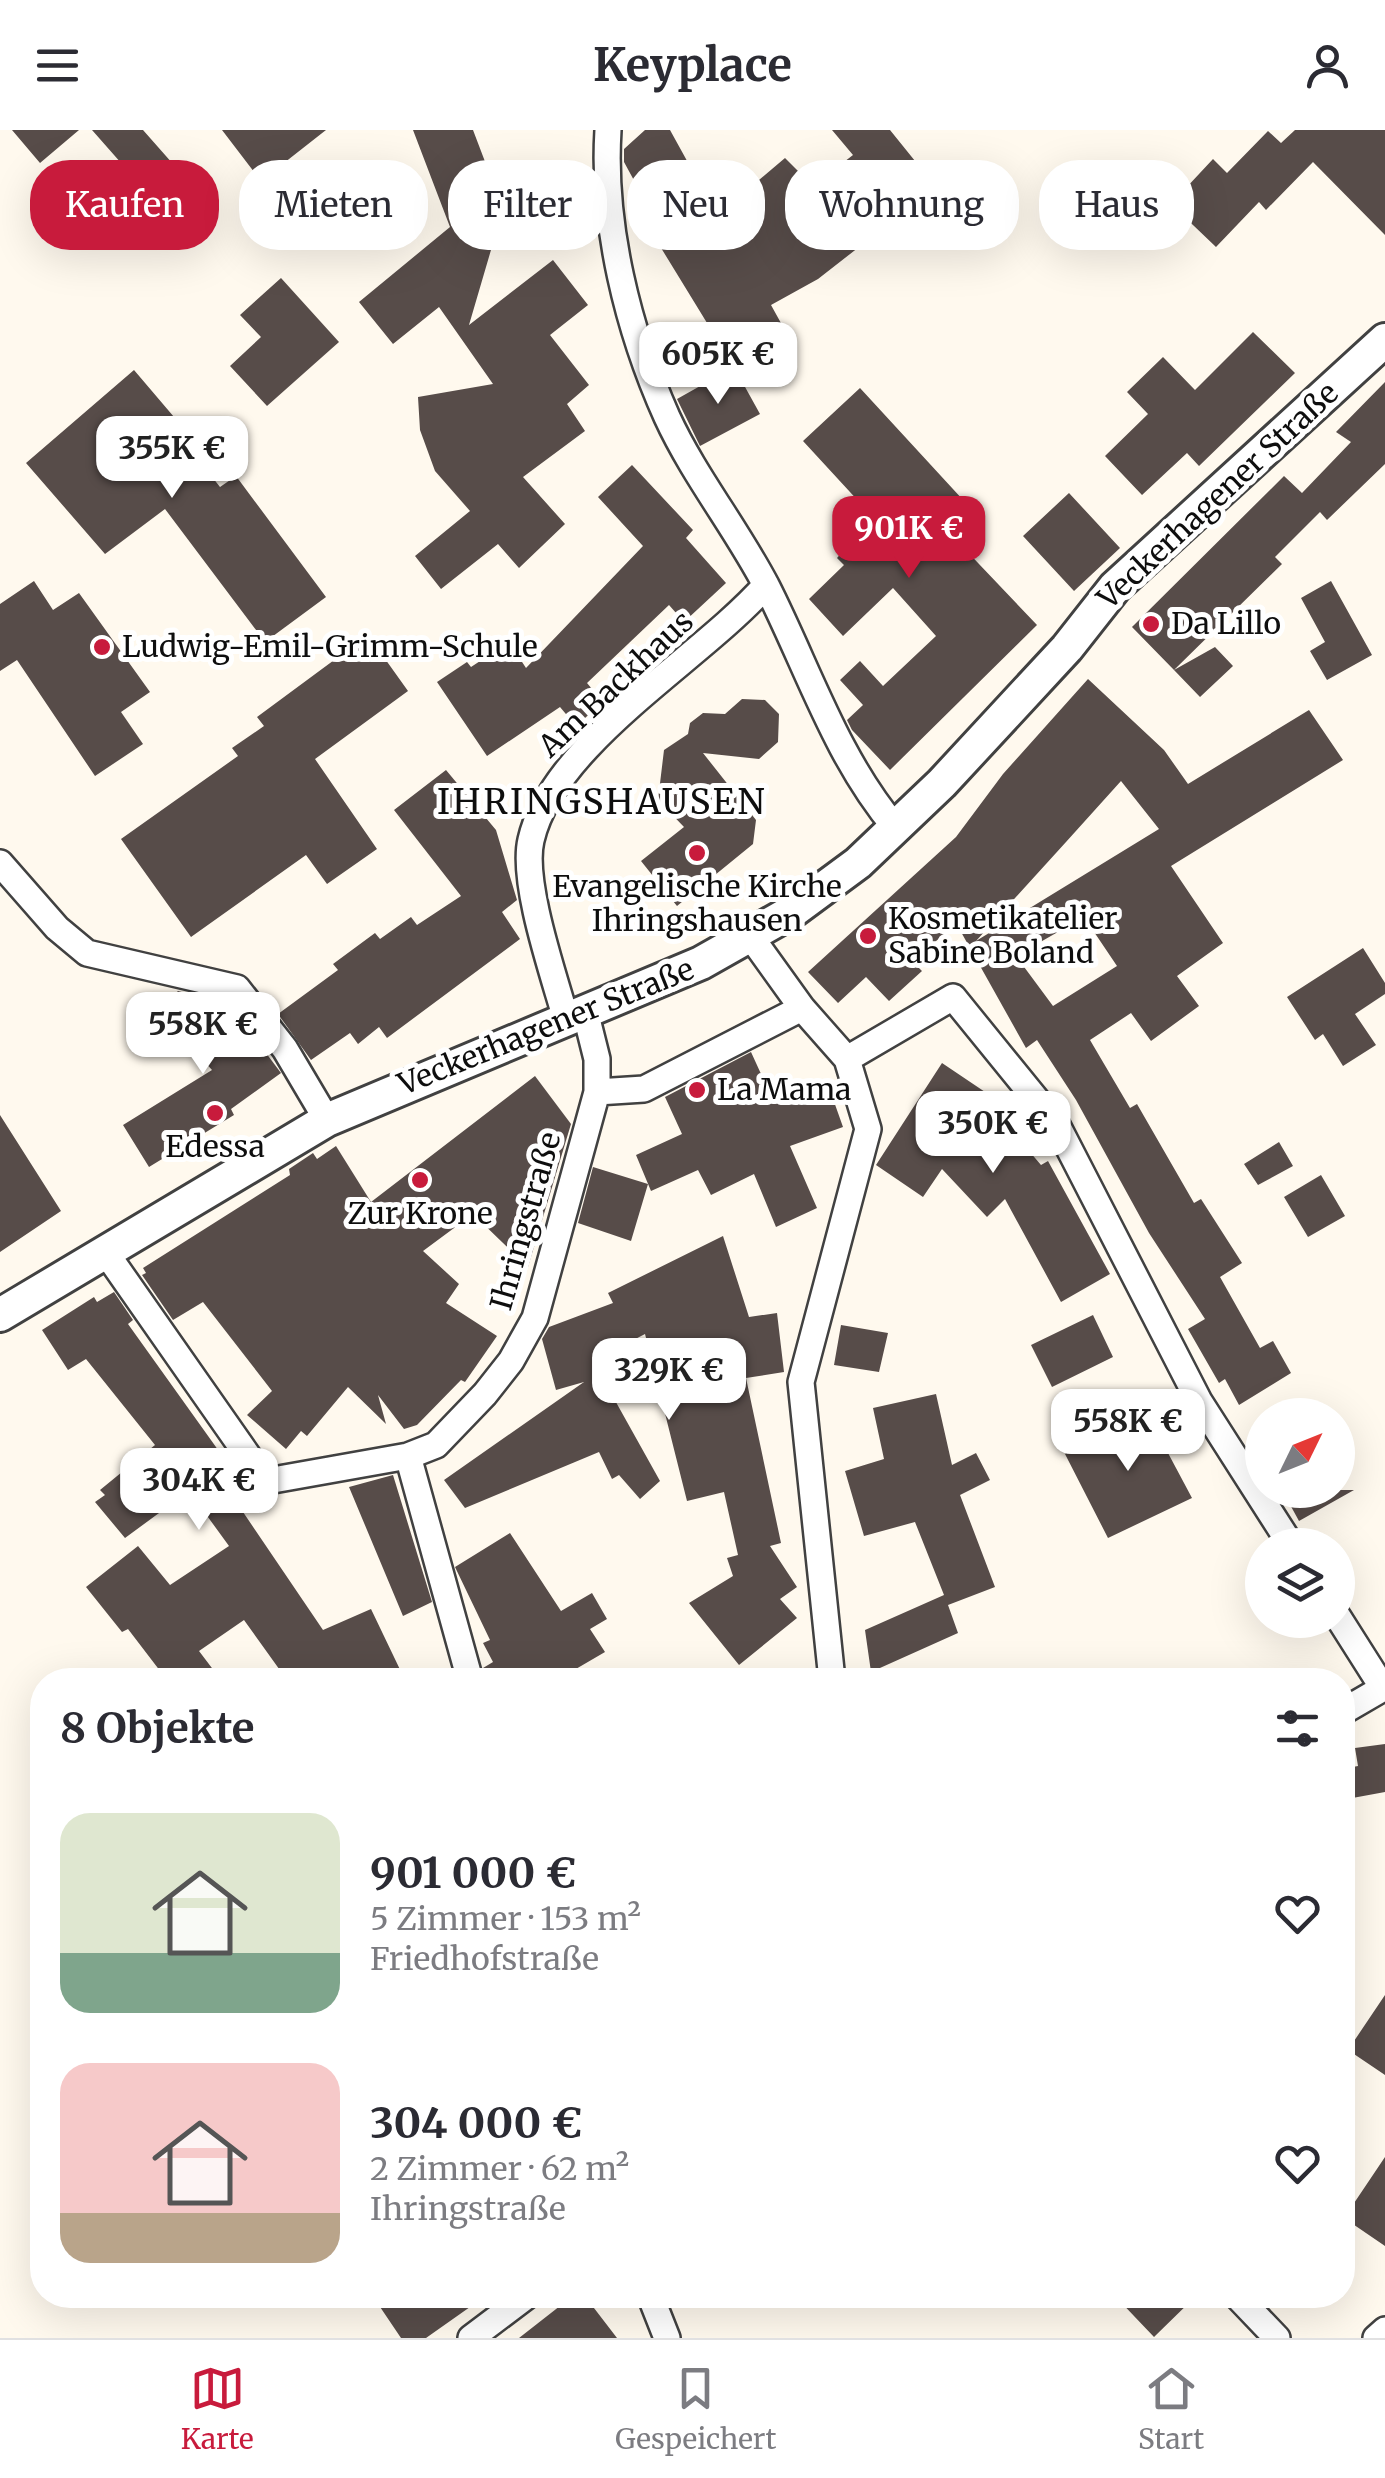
<!DOCTYPE html>
<html lang="de">
<head>
<meta charset="utf-8">
<style>
	body { margin:0; font-family:Merriweather,serif; background:#f7f7f7; color:#2b2b33; height:100vh; display:flex; flex-direction:column; font-size:38px; white-space:nowrap }
	* { box-sizing:border-box; margin:0 }
	p { font-size:32px; color:#7c7c81 }
	.icon { flex:none; width:55px; height:55px; fill:none; stroke:currentColor; stroke-width:2; stroke-linecap:round; stroke-linejoin:round }
	.map { position:relative; flex:1; overflow:hidden }
	.details { position:absolute; left:30px; top:1538px; width:1325px; height:640px; display:flex; flex-direction:column; background:#fff; border-radius:40px; box-shadow:0 10px 40px #0002 }
	.details>* { flex:none }
	.guide { position:absolute; left:30px; top:30px; width:1325px; height:90px; display:flex; gap:20px }
	.needle { width:65px; rotate:47deg }
	.tools { position:absolute; left:1245px; top:1268px; display:grid; gap:20px }
	.tools a { display:grid; place-items:center; width:110px; height:110px; border-radius:50%; background:#fff; box-shadow:0 10px 40px #0002; font-size:50px }
	.price { position:absolute; translate:-50% -85px; padding:0 22px; border-radius:20px; background:#fff; color:#222; font-size:32px; line-height:65px; filter:drop-shadow(0 2px 5px #0008) }
	.price::after { content:''; position:absolute; left:50%; top:60px; width:30px; height:22px; margin-left:-15px; background:inherit; clip-path:polygon(0 0,100% 0,50% 100%) }
	.price.active { background:#c81b3c; color:#fff }
	ul { padding:0; list-style:none }
	li { display:flex; align-items:center; gap:30px; height:250px; padding:0 30px }
	li span { display:grid; place-items:center; flex:none; width:280px; height:200px; border-radius:30px; color:#555 }
	li>.icon { margin-inline-start:auto }
	span .icon { width:120px; height:120px; fill:#fffc; stroke-width:1 }
	li b { font-size:42px }
	h2 { display:flex; justify-content:space-between; align-items:center; height:120px; padding:0 30px; font-size:42px }
	.chip { padding:0 35px; border-radius:40px; background:#fff; box-shadow:0 10px 40px #0002; font-size:35px; line-height:90px }
	.chip.active { background:#c81b3c; color:#fff }
	header { display:flex; justify-content:space-between; align-items:center; height:130px; padding:0 30px; background:#fff; font-size:45px; font-weight:700 }
	.tab-bar { display:flex; justify-content:space-around; align-items:center; height:140px; border-top:2px solid #e1e1e2; background:#fff; font-size:28px; color:#7c7c81 }
	.tab-bar a { display:grid; justify-items:center; gap:5px }
	.tab-bar .active { color:#c81b3c }
	.map>svg:first-child { display:block }
</style>
</head>
<body>
<header><svg class="icon" aria-label="menu" viewBox="0 0 24 24"><path d="M4 6h16M4 12h16M4 18h16"/></svg>Keyplace<svg class="icon" aria-label="person" viewBox="0 0 24 24"><circle cx="12" cy="8" r="4"/><path d="M4 21q1-7 8-7t8 7"/></svg></header>
<div class="map">
<svg width="1385" height="2208" viewBox="0 0 1385 2208">
	<rect width="100%" height="100%" fill="#fff9ee"/>
	<path fill="#574c49" fill-rule="evenodd" d="M12 0H79L40 33Z
		M92 0H143L173 34 144 59Z
		M222 0H326L261 51Z
		M413 0H473L503 79 469 195 553 130 588 175 550 205 589 255 567 274 585 301 523 347 565 394 519 438 498 414 441 459 415 426 470 381 435 341 420 300 418 267 493 254 439 177 393 214 359 172 450 97Z
		M645 0H670L702 58 719 46 734 71 785 28 813 56 853 25 832 0H890L936 57 818 149 771 175 787 204 734 237 647 95 655 89 624 32V19Z
		M1295 0H1385V105L1313 32 1266 80 1259 72 1216 117 1171 74 1213 29 1227 43 1268 1 1281 13Z
		M281 148 339 212 267 276 230 236 261 207 240 185Z
		M1253 202 1295 243 1199 336 1187 323 1142 365 1105 326 1148 284 1127 262 1163 227 1195 260Z
		M734 237 760 284 700 316 677 269Z
		M134 240 174 287 190 311 186 314 220 357 236 346 326 467 265 512 165 379 105 424 26 333Z
		M1385 252V334L1327 390 1320 382 1275 427 1282 434 1174 540 1132 497 1284 346 1302 363 1351 312 1336 302Z
		M860 258 964 371 940 393 1037 495 890 640 852 600 847 590 863 575 840 550 860 531 883 556 936 506 893 458 843 506 809 469 844 435 837 428 873 387 803 311Z
		M632 335 693 400 686 408 726 453 684 492 669 475 587 553 603 572 576 596 560 577 487 626 437 552 467 532 471 537 509 512 526 538 643 416 598 367Z
		M1069 363 1120 418 1074 461 1023 406Z
		M34 451 53 480 79 463 150 562 121 582 143 614 95 646 17 530 0 541V474Z
		M1331 451 1372 525 1327 550 1310 521 1325 512 1301 468Z
		M368 505 408 561 315 629 377 719 327 754 306 725 191 807 121 709 238 626 232 618 264 596 257 587Z
		M1215 517 1233 536 1200 567 1174 540Z
		M1088 549 1164 620 1188 654 1309 580 1343 630 1171 736 1223 813 1177 846 1199 876 1151 911 1131 883 1090 910 1130 978 1137 974 1194 1073 1201 1069 1242 1133 1220 1147 1260 1218 1273 1211 1291 1243 1239 1275 1225 1249 1219 1253 1188 1199 1205 1189 1149 1103 1076 970 1037 910 1026 918 956 793 913 832 922 841 889 871 866 847 838 873 808 842 956 707 1003 644ZM1121 651 1159 699 976 811 1066 712ZM1084 787 1117 836 1053 876 1016 826Z
		M742 569 765 570 779 584 778 612 759 629 703 623 756 690 753 714 677 776 641 731 684 697 658 670 664 620 688 604 690 593 703 583 725 584Z
		M446 640 496 700 517 770 502 782 520 809 387 908 379 897 358 914 350 903 311 930 278 884 338 840 333 834 375 803 380 809 411 787 417 795 461 766 394 680Z
		M1363 818 1385 853V864L1355 884 1376 915 1343 936 1323 904 1315 910 1287 867Z
		M178 861 230 875 281 943 231 979 234 985 149 1037 123 995 212 940 158 880Z
		M751 922 772 968 826 949 843 997 790 1016 817 1078 776 1097 754 1044 711 1065 698 1040 651 1061 636 1025 682 1004 665 967Z
		M942 933 991 966 987 972 1041 1035 1048 1031 1110 1144 1061 1172 1005 1069 987 1087 942 1039 923 1067 876 1035Z
		M535 946 571 994 528 1137 473 1084 423 1121 459 1154 446 1173 497 1206 465 1252 461 1250 417 1295 404 1299 378 1265 386 1294 348 1257 307 1306 301 1301 286 1319 247 1285 272 1261 203 1172 173 1190 142 1145 146 1143 143 1138 290 1045 289 1039 313 1023 317 1029 336 1016 371 1072Z
		M0 985 61 1081 0 1122Z
		M1279 1012 1293 1036 1258 1055 1244 1034Z
		M593 1037 648 1054 631 1111 578 1093Z
		M1321 1045 1345 1086 1308 1107 1284 1067Z
		M723 1106 749 1187 777 1183 784 1242 746 1248 781 1413 770 1416 797 1457 780 1469 797 1488 739 1535 689 1473 733 1446 727 1428 738 1425 724 1362 687 1371 645 1204 593 1231 660 1351 640 1369 619 1345 612 1349 599 1322 465 1378 444 1350 584 1252 556 1260 542 1209 549 1197 613 1173 608 1163Z
		M114 1162 133 1190 128 1194 256 1373 243 1382 323 1500 371 1479 405 1550H287L244 1490 199 1521 221 1550H167L128 1499 122 1502 86 1457 138 1416 170 1455 229 1416 189 1361 125 1408 95 1372 105 1365 100 1360 155 1315 86 1229 68 1240 42 1200 94 1167 97 1172Z
		M1093 1185 1113 1227 1052 1257 1031 1215Z
		M841 1195 888 1203 879 1242 834 1235Z
		M936 1264 952 1335 976 1323 990 1350 960 1365 995 1457 948 1475 958 1503 871 1542 865 1500 944 1465 915 1392 864 1406 845 1341 884 1329 873 1278Z
		M1144 1278 1192 1368 1108 1408 1065 1324Z
		M393 1345 432 1472 403 1486 349 1357Z
		M1282 1360H1354L1299 1391Z
		M510 1403 561 1481 592 1463 607 1489 590 1499 605 1522 557 1550H486L483 1538 493 1532 483 1513 490 1510 455 1437Z
		M1385 1614V1662L1347 1669 1342 1639 1358 1636 1355 1618Z
		M1385 1865V1945L1348 1920Z
		M1385 2027V2116L1344 2088Z
		M372 2165H487L426 2208H401Z
		M574 2165H584L617 2208H519Z
		M1114 2165H1197L1154 2207Z"/>
	<g fill="none" stroke-linecap="round" stroke-linejoin="round">
		<defs>
			<path id="minor" d="M608 0C602 95 628 200 667 287 694 346 737 399 767 457 808 538 836 627 895 697
				M0 733 57 798 87 823 237 858 285 919 327 990
				M751 807 802 878 847 929 868 999 801 1252 832 1550
				M566 889C554 846 521 752 531 710 553 613 700 530 766 455
				M847 929 953 867 1057 995 1199 1271 1291 1415
				M597 962 644 959 802 878
				M104 1120 255 1336 273 1350 408 1326 436 1315 485 1264 511 1231 535 1188 597 962V929L585 881
				M408 1326 470 1550
				M1338 1487 1383 1558
				M1342 1582 1385 1557
				M650 2165 667 2208
				M1236 2165 1277 2208
				M471 2208 528 2165
				M1376 2208 1385 2200"/>
			<path id="tertiary" d="M0 1185 327 990 701 833 793 781 858 733 942 653 1067 518 1115 457 1385 210"/>
		</defs>
		<use href="#minor" stroke="#414141" stroke-width="30"/>
		<use href="#tertiary" stroke="#414141" stroke-width="38"/>
		<use href="#minor" stroke="#fff" stroke-width="25"/>
		<use href="#tertiary" stroke="#fff" stroke-width="32"/>
	</g>
	<g fill="#c81b3c" stroke="#fff" stroke-width="4">
		<circle cx="1151" cy="494" r="10"/>
		<circle cx="102" cy="517" r="10"/>
		<circle cx="697" cy="723" r="10"/>
		<circle cx="868" cy="806" r="10"/>
		<circle cx="697" cy="960" r="10"/>
		<circle cx="215" cy="983" r="10"/>
		<circle cx="420" cy="1050" r="10"/>
	</g>
	<g text-anchor="middle" stroke-width="10" stroke-linejoin="round" paint-order="stroke">
		<g font-size="30" fill="#0e0e0e" stroke="#fff">
			<text transform="translate(1218 366) rotate(-43)" y="10">Veckerhagener Straße</text>
			<text transform="translate(616 554) rotate(-43)" y="10">Am Backhaus</text>
			<text transform="translate(546 897) rotate(-22)" y="10">Veckerhagener Straße</text>
			<text transform="translate(526 1091) rotate(-74)" y="10">Ihringstraße</text>
		</g>
		<g font-size="30" fill="#0e0e0e" stroke="#fff" text-anchor="start">
			<text x="1171" y="504">Da Lillo</text>
			<text x="122" y="527">Ludwig-Emil-Grimm-Schule</text>
			<text x="697" y="767" text-anchor="middle">Evangelische Kirche<tspan x="697" dy="34">Ihringshausen</tspan></text>
			<text x="888" y="799">Kosmetikatelier<tspan x="888" dy="34">Sabine Boland</tspan></text>
			<text x="717" y="970">La Mama</text>
			<text x="215" y="1027" text-anchor="middle">Edessa</text>
			<text x="420" y="1094" text-anchor="middle">Zur Krone</text>
		</g>
		<g font-size="35" letter-spacing="2.5" fill="#0e0e0e" stroke="#fff">
			<text x="602" y="684">IHRINGSHAUSEN</text>
		</g>
	</g>
</svg>
<div class="tools">
<a><svg class="needle" viewBox="-14 -14 28 28"><path d="M0-13l5 13h-10z" fill="#e53935"/><path d="M0 13l5-13h-10z" fill="#7c7c81"/></svg></a>
<a><svg class="icon" aria-label="layers" viewBox="0 0 24 24"><path d="M12 4l9 5-9 5-9-5zM3 14l9 5 9-5"/></svg></a>
</div>
<b class="price" style="left:718px;top:277px">605K €</b>
<b class="price" style="left:172px;top:371px">355K €</b>
<b class="price active" style="left:909px;top:451px">901K €</b>
<b class="price" style="left:203px;top:947px">558K €</b>
<b class="price" style="left:993px;top:1046px">350K €</b>
<b class="price" style="left:669px;top:1293px">329K €</b>
<b class="price" style="left:1128px;top:1344px">558K €</b>
<b class="price" style="left:199px;top:1403px">304K €</b>
<div class="guide">
<a class="chip active">Kaufen</a>
<a class="chip">Mieten</a>
<a class="chip">Filter</a>
<a class="chip">Neu</a>
<a class="chip">Wohnung</a>
<a class="chip">Haus</a>
</div>
<section class="details">
<h2>8 Objekte<svg class="icon" aria-label="filters" viewBox="0 0 24 24"><path d="M4 7h16M4 17h16"/><circle cx="9" cy="7" r="2"/><circle cx="15" cy="17" r="2"/></svg></h2>
<ul>
<li><span style="background:linear-gradient(#dfe7d0 70%,#7fa58c 0)"><svg class="icon" aria-label="home" viewBox="0 0 24 24"><path d="M3 11l9-7 9 7M6 9v11h12V9"/></svg></span><div><b>901 000 €</b><p>5 Zimmer · 153 m²</p><p>Friedhofstraße</p></div><svg class="icon" aria-label="heart" viewBox="0 0 24 24"><path d="M12 20l-8-8c-3-5 5-10 8-4 3-6 11-1 8 4z"/></svg></li>
<li><span style="background:linear-gradient(#f6c9c9 75%,#b9a48a 0)"><svg class="icon" aria-label="home" viewBox="0 0 24 24"><path d="M3 11l9-7 9 7M6 9v11h12V9"/></svg></span><div><b>304 000 €</b><p>2 Zimmer · 62 m²</p><p>Ihringstraße</p></div><svg class="icon" aria-label="heart" viewBox="0 0 24 24"><path d="M12 20l-8-8c-3-5 5-10 8-4 3-6 11-1 8 4z"/></svg></li>
</ul>
</section>
</div>
<nav class="tab-bar">
<a class="active"><svg class="icon" aria-label="map" viewBox="0 0 24 24"><path d="M3 6l6-2 6 2 6-2v14l-6 2-6-2-6 2zM9 4v14M15 6v14"/></svg>Karte</a>
<a><svg class="icon" aria-label="saved" viewBox="0 0 24 24"><path d="M7 4h10v16l-5-4-5 4z"/></svg>Gespeichert</a>
<a><svg class="icon" aria-label="home" viewBox="0 0 24 24"><path d="M3 11l9-7 9 7M6 9v11h12V9"/></svg>Start</a>
</nav>
</body>
</html>
